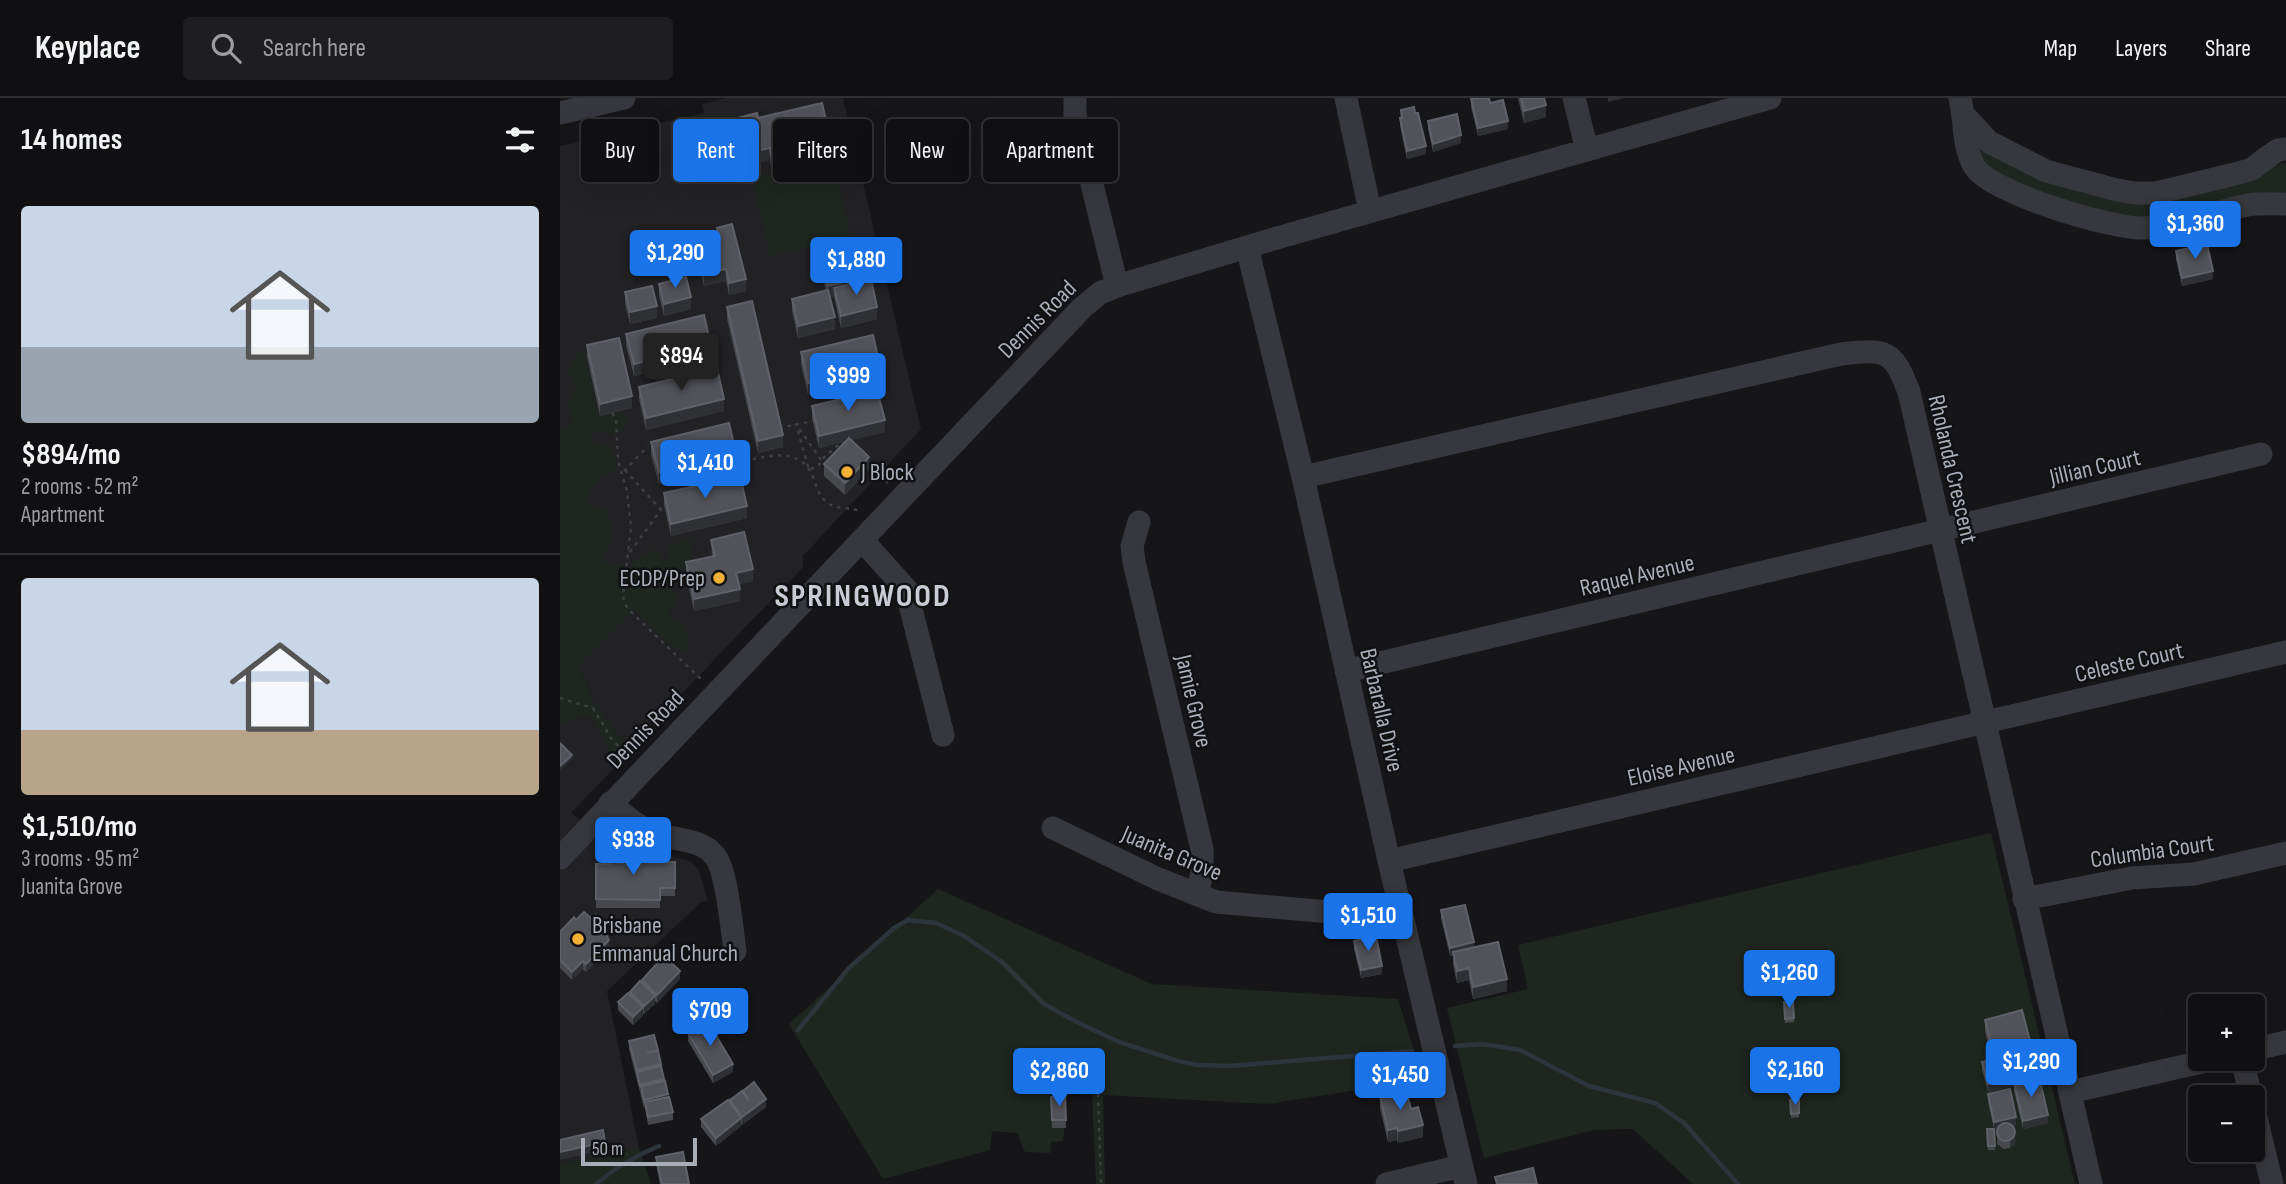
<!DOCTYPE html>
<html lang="en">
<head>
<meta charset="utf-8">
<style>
	body { margin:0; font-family:"Sofia Sans Condensed",sans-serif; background:#1e1e20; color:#f1f3f6; height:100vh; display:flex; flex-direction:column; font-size:26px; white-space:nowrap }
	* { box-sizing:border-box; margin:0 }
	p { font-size:23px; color:#9c9d9f }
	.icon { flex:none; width:38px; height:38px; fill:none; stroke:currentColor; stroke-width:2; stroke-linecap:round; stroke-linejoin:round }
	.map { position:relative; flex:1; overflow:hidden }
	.details { display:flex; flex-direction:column; background:#101012; width:560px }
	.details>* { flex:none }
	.hud { position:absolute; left:21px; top:21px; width:665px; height:63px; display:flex; gap:14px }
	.tools { position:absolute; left:1628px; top:896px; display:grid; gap:14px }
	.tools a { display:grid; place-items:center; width:77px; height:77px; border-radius:7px; background:#101012; box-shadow:0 7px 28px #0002,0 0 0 2px #303032; font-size:35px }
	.scale { position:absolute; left:21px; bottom:18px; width:116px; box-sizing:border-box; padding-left:7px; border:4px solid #a8adb8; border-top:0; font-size:19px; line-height:24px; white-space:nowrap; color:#a8adb8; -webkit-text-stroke:5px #111113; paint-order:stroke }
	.price { position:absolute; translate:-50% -60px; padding:0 16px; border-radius:7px; background:#1a73e8; color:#fff; font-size:23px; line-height:46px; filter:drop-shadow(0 2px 4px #0008) }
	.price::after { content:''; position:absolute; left:50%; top:42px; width:21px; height:16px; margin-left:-10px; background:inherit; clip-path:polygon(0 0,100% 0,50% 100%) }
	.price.selected { background:#222; color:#fff }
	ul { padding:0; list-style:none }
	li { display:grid; align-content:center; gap:14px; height:371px; padding:0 21px }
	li+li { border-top:2px solid #303032 }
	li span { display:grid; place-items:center; height:217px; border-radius:7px; color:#555 }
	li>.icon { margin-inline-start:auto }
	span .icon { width:126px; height:126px; fill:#fffc; stroke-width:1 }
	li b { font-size:30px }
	h2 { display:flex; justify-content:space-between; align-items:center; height:84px; padding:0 21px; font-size:30px }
	.pill { padding:0 24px; border-radius:7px; background:#101012; box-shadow:0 7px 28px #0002,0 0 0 2px #303032; font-size:24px; line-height:63px }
	.pill.selected { background:#1a73e8; color:#fff }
	header { display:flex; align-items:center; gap:42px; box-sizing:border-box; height:98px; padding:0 35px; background:#101012; border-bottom:2px solid #303032 }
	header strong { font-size:33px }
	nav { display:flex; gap:38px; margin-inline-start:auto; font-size:24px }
	.search { width:490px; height:63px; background:#1e1e20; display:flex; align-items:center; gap:18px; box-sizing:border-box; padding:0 24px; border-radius:7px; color:#9c9d9f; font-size:26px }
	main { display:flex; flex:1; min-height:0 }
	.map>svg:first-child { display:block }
</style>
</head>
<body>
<header>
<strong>Keyplace</strong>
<div class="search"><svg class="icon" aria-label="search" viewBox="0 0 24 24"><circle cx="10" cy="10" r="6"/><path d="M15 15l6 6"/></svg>Search here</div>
<nav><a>Map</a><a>Layers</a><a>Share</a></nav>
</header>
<main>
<section class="details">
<h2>14 homes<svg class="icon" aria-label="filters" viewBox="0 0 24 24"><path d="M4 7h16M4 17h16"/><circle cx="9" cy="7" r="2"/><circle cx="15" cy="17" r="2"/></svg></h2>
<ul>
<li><span style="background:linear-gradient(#c9d6e8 65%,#9aa5b1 0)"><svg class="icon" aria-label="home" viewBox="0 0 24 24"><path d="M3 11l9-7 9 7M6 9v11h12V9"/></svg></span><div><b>$894/mo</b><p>2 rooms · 52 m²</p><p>Apartment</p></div></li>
<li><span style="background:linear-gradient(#c9d6e8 70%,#b9a48a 0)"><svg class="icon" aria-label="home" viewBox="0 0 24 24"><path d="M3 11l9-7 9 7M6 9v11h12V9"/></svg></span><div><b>$1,510/mo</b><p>3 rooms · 95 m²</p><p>Juanita Grove</p></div></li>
</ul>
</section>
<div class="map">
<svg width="1726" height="1086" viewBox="0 0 1726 1086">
	<rect width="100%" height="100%" fill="#161618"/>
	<path fill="#222225" d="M166 0H283L361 331 243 458V469L69 651 33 603 25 578 0 584V48L144 15 142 6Z
		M30 618 59 665 11 715 52 744 130 763 139 772 148 803 141 804 47 893 79 1050 0 1066V625Z"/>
	<path fill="#1e261f" d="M1415 44 1565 100 1699 78 1716 67 1726 65V100L1598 122H1561L1470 96 1426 73Z
		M273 60 291 140 210 158 192 79Z
		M28 254 26 261 38 318 63 314 68 321 60 334 51 336 37 333 30 337 33 344 44 348 51 347 58 370C41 380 28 386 26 408L34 407 46 412C57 435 51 441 41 463L70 470C78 459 84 453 98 452L103 463 108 459 110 449 121 441 132 442 133 458 111 480 112 492 119 501 109 513 113 523 124 527 129 540 126 553 115 550 73 512 16 569 22 576 20 579 25 578 33 603 69 651 59 665 30 618 0 625V333L6 332 11 325 9 301 16 288 8 273 17 255Z
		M1431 735 1515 1086H1133L1073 1031 1034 1032 924 1060 887 910 968 891 958 847Z
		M378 791 592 886 838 901 863 982 707 1006 543 997 545 1086H536L532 997 508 996 503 1043 491 1044 490 1055 465 1054 457 1035 432 1033 430 1052 323 1081 229 926Z
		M79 1050 91 1086H0V1066Z"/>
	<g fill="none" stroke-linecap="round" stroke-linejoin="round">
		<path stroke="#2c353c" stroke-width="4.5" d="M238 932 289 870 334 830 348 822 376 825 404 838 442 864 484 906 517 924 559 944 618 963 637 967 670 968 852 953
			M895 948 923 946 960 952 1029 988 1095 1005 1124 1025 1178 1086
			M36 1086C56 1069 75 1058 99 1048"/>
		<path stroke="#3d3f44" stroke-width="2.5" stroke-dasharray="3.5 5" stroke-linecap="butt" d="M52 315 56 321 58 363 67 393 71 429 63 497 64 505 69 512 142 582
			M219 330 253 323
			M261 362 236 326 249 372 259 367 261 362 282 344 286 347
			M176 365C202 360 239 345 253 379 257 390 259 399 269 406 278 411 291 410 301 413
			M307 366 328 385
			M65 372 101 412 105 411
			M64 373 88 348
			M70 454 101 412
			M0 600 33 610 51 640 67 658
			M538 996 541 1086"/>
		<path stroke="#37383d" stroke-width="23" d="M515 0V17L557 188
			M786 0 810 113
			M1014 0 1027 52
			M1400 0C1405 22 1403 48 1414 68 1430 95 1552 131 1583 130 1619 129 1654 113 1688 107 1701 105 1713 106 1726 106
			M0 15 64 0
			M1404 17 1429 44 1486 73 1557 92 1575 95H1596L1675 76 1692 71 1709 58 1718 52 1726 51
			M687 149 743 379 829 763 906 1086
			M743 379 1281 256C1326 251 1333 251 1349 294L1531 1086
			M579 424 572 448 574 464 642 751V775L637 796
			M302 442 346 491 383 637
			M786 573 1701 356
			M50 705C63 716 75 727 90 733 110 743 140 739 155 758 167 773 172 832 175 853
			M493 730 596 780 656 804 815 818 841 813
			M0 760 522 210 540 195 557 188 717 140 1210 0
			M829 763 1726 554
			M1464 801 1572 780 1634 776 1726 755
			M1692 952 1726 944
			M1682 961 1691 999
			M1510 994 1655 961
			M1692 1003 1712 1086
			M827 1086 901 1068"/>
	</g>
	<path fill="#47494d" d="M958 0H984L986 19 964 25Z
		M911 1 930 5 948 31 918 38 911 9Z
		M841 12 866 56 847 61 840 28Z
		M198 20 271 55 211 69 210 62 182 68 174 33V21Z
		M868 23 901 45 873 54 868 31Z
		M157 130 186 193 169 197 166 183 144 188 137 161V149L157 144Z
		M1616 153 1653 181 1622 188 1616 161Z
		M262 165 308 182 317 221 281 230 274 198 270 199 275 231 238 240 232 213V201L266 192 262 177Z
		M99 186 131 211 104 218 99 198Z
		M65 194 97 220 70 226 65 206Z
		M167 209 223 349 198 355 167 221Z
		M66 236 151 260 74 278 66 248Z
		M27 247 72 310 40 318 27 259Z
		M241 254 320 280 248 297 241 266Z
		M79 289 164 313 86 332 79 301Z
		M252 308 325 334 291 342 309 371 285 397 264 378V366L286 343 259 350 252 320Z
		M91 344 176 367 99 386 91 356Z
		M104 395 187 420 111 438 104 407Z
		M151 442 193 483 179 486 180 503 134 513 126 476V464L152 458Z
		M67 754 99 764H115V798H100V810H36V766H50Z
		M881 812 914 849 947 893 913 901 909 882 897 885 893 866V857L890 858 881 820Z
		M32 821 49 850 26 874 23 871 12 882 0 870V834L16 822Z
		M794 843 822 876 801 880 794 851Z
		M120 881 97 905 95 903V906L84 916 83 915V917L73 927 58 912V904L70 896V894L82 885V882Z
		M1224 904H1233L1234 924 1225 925Z
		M1425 922 1477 980 1488 1025 1463 1031 1454 993V987L1428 994 1422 972V964L1432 961 1425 934Z
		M128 935 173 974 153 985 128 943Z
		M69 943 101 968 113 1014V1022L88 1027 85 1009 84 1010 69 951Z
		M183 993 206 1009 182 1027 181 1026V1028L156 1048 141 1029V1021L170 1005V1002L183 995Z
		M1428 996 1456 1027 1452 1028 1455 1046 1450 1050 1444 1051 1437 1046 1438 1031 1434 1032 1435 1052H1428L1427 1031H1434L1428 1004Z
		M820 998 851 1011 863 1039 838 1045 837 1042 828 1044 820 1010Z
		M491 999H505L506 1030H492Z
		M1230 1002H1239V1019L1231 1020Z
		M96 1059 129 1086H100L96 1067Z"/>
	<path fill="#2f3033" d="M1048 0H1064L1048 4Z
		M986 7V19L964 25V13Z
		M948 23V31L918 38V30Z
		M901 37V45L873 54V46Z
		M271 43V55L211 69V57Z
		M866 48V56L847 61V53Z
		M210 50V62L182 68V56Z
		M166 171V183L144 188V176Z
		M1653 173V181L1622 188V180Z
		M308 178V190H274V198L268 200V188Z
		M186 181V193L169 197V185Z
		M131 199V211L104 218V206Z
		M97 208V220L70 226V214Z
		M317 209V221L281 230V218Z
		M275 219V231L238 240V228Z
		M151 248V260L74 278V266Z
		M320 268V280L248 297V285Z
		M72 298V310L40 318V306Z
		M164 301V313L86 332V320Z
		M325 322V334L259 350V338Z
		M223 337V349L198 355V343Z
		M176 355V367L99 386V374Z
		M309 359V371L285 397V385Z
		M187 408V420L111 438V426Z
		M193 471V483L176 487V475Z
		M180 491V503L134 513V501Z
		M12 657V661L0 672V668Z
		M49 842V850L26 874V866Z
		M914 844V852L893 854V857L890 858V850Z
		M23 863V871L12 882V874Z
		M822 868V876L801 880V872Z
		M909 870V882L897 885V873Z
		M120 873V881L97 905V897Z
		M947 881V893L913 901V889Z
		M95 898V906L84 916V908Z
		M83 909V917L73 927V919Z
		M101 966V974H77V972Z
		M173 966V974L153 985V977Z
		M1477 970V982L1428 994V986L1439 983V979Z
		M104 981V989L81 988 80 995V987Z
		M108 996V1004H85V1009L84 1010V1002Z
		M206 1001V1009L182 1027V1019Z
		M1488 1017V1025L1463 1031V1023Z
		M1456 1019V1027L1434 1032V1024Z
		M181 1020V1028L156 1048V1040Z
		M863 1027V1039L838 1045V1033Z
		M837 1030V1042L828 1044V1032Z
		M1455 1031V1046L1450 1050V1042Z
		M45 1044V1052L0 1062V1054Z"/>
	<path fill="#525359" stroke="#5f6168" stroke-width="2" d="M917 0H929L930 5 943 2 948 23 918 30 911 1Z
		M961 0H984L986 7 964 13Z
		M262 5 271 43 211 57 210 50 182 56 174 21 197 15 198 20Z
		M854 9 855 15H858L866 48 847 53 840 20H842L841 12Z
		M897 16 901 37 873 46 868 23Z
		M172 126 186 181 169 185 166 171 144 176 137 149 160 143 157 130Z
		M1647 146 1653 173 1622 180 1616 153Z
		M303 156 308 178 268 188 262 165Z
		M126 179 131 199 104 206 99 186Z
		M311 181 317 209 281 218 274 190Z
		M92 188 97 208 70 214 65 194Z
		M268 192 275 219 238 228 232 201Z
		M192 203 223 337 198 343 167 209Z
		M144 217 151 248 74 266 66 236Z
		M313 237 320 268 248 285 241 254Z
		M59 240 72 298 40 306 27 247Z
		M157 270 164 301 86 320 79 289Z
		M317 292 325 322 259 338 252 308Z
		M169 325 176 355 99 374 91 344Z
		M289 340 309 359 285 385 264 366Z
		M180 378 187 408 111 426 104 395Z
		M184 434 193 471 176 475 180 491 134 501 126 464 155 458 151 442Z
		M0 645 12 657 0 668Z
		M51 750H67V754H82V757L99 758V764H115V790H100V802L36 801V766H50Z
		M905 807 914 844 890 850 881 812Z
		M24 814 32 821 36 817 49 842 26 866 23 863 12 874 0 862V834L14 819 16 822Z
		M816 838 822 868 801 872 794 843Z
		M938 844 947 881 913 889 909 870 897 873 893 854Z
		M104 858 120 873 97 897 82 882Z
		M80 883 95 898 84 908 70 894Z
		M68 895 83 909 73 919 58 904Z
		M1224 904H1233L1234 920 1225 921Z
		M1462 912 1477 970 1439 979 1425 922Z
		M148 924 173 966 153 977 128 935Z
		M94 937 98 952 87 955 98 953 101 966 77 972 69 943Z
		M1434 961 1439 983 1428 986 1422 964Z
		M101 968 104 981 80 987 77 974Z
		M1479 979 1488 1017 1463 1023 1454 985Z
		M105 983 108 996 84 1002 81 988Z
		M194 984 206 1001 182 1019 170 1002 182 993 189 1003 183 993Z
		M1450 991 1456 1019 1434 1024 1428 996Z
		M846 992 851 1011 858 1009 863 1027 838 1033 837 1030 828 1032 820 998Z
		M109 999 113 1014 88 1019 85 1004Z
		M491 999H505L506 1022H492Z
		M168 1002 181 1020 156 1040 141 1021Z
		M1230 1002H1239V1015L1231 1016Z
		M1437 1034a9 9 0 1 1 18 0a9 9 0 1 1-18 0Z
		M1427 1031H1434L1435 1048H1428Z
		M43 1032 45 1044 0 1054V1042Z
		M123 1054 129 1086H102L96 1059Z
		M973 1070 977 1086H937L935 1079Z"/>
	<g fill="#f2b134" stroke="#111113" stroke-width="2.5">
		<circle cx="287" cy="374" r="7"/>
		<circle cx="159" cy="480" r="7"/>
		<circle cx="18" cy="841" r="7"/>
	</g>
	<g text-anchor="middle" stroke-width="5" stroke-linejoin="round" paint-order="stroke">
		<g font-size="24" fill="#a8adb8" stroke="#111113">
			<text transform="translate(477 221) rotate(-45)" y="8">Dennis Road</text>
			<text transform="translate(1535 369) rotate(-13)" y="8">Jillian Court</text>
			<text transform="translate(1393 371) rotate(77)" y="8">Rholanda Crescent</text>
			<text transform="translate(1077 477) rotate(-13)" y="8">Raquel Avenue</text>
			<text transform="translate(1569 564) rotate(-13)" y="8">Celeste Court</text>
			<text transform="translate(634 603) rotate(77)" y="8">Jamie Grove</text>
			<text transform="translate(822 612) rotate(77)" y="8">Barbaralla Drive</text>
			<text transform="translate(85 631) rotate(-46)" y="8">Dennis Road</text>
			<text transform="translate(1121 668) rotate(-13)" y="8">Eloise Avenue</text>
			<text transform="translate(1592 753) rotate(-8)" y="8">Columbia Court</text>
			<text transform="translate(612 755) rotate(23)" y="8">Juanita Grove</text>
		</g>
		<g font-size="24" fill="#a8adb8" stroke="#111113" text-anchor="start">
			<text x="301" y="382">J Block</text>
			<text x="145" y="488" text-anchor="end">ECDP/Prep</text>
			<text x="32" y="835">Brisbane<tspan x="32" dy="28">Emmanual Church</tspan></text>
		</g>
		<g font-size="32" font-weight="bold" letter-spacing="2" fill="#c9ccd4" stroke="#111113">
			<text x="303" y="508">SPRINGWOOD</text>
		</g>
	</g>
</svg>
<div class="tools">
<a>+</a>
<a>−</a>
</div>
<div class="scale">50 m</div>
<b class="price" style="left:1635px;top:163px">$1,360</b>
<b class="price" style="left:115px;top:192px">$1,290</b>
<b class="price" style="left:296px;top:199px">$1,880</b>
<b class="price selected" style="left:121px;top:295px">$894</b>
<b class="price" style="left:288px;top:315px">$999</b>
<b class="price" style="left:145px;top:402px">$1,410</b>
<b class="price" style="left:73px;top:779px">$938</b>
<b class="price" style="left:808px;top:855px">$1,510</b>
<b class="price" style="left:1229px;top:912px">$1,260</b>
<b class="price" style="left:150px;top:950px">$709</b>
<b class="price" style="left:1471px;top:1001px">$1,290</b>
<b class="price" style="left:1235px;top:1009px">$2,160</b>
<b class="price" style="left:499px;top:1010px">$2,860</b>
<b class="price" style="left:840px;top:1014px">$1,450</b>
<div class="hud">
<a class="pill">Buy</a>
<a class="pill selected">Rent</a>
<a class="pill">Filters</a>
<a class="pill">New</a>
<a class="pill">Apartment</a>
</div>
</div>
</main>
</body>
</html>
